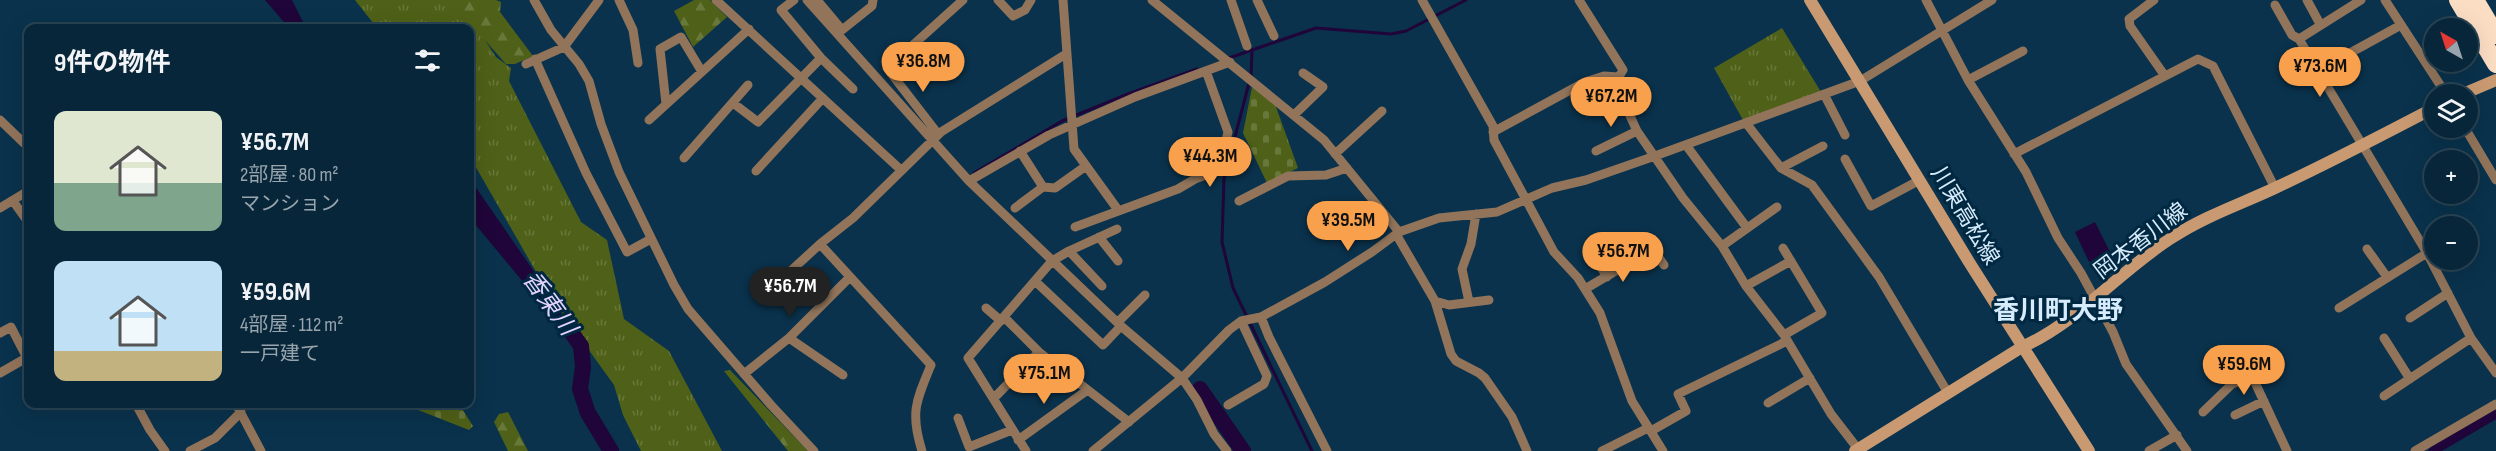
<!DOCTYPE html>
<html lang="ja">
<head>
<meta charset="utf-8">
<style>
	body { margin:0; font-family:"Sofia Sans Condensed","Noto Sans JP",sans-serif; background:#112e41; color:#f1f3f6; height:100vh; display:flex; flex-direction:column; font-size:22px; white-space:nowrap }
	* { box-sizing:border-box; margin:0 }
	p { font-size:20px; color:#98a5ae }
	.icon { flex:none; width:33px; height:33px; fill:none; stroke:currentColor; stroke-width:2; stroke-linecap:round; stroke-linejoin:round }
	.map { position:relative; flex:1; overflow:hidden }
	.panel { position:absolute; left:24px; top:24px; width:450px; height:384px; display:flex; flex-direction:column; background:#082639; border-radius:12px; box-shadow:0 6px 24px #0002,0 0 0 2px #294353 }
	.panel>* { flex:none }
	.needle { width:39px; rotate:321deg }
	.fabs { position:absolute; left:2424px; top:18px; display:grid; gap:12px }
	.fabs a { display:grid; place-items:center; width:54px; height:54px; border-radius:50%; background:#082639; box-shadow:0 6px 24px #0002,0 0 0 2px #294353; font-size:30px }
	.price { position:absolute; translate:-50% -51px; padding:0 14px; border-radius:21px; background:#f8a04b; color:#111; font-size:20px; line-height:39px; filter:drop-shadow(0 2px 3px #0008) }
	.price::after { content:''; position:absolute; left:50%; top:36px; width:18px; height:14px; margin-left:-9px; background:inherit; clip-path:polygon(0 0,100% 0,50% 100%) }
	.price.selected { background:#222; color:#fff }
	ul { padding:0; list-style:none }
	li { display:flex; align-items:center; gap:18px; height:150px; padding:0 30px }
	li span { display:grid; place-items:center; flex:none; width:168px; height:120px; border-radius:12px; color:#555 }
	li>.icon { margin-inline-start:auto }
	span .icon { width:72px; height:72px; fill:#fffc; stroke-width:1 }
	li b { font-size:26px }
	h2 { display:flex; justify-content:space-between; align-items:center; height:72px; padding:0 30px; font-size:26px }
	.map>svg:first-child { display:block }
</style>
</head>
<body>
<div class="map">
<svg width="2496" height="451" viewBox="0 0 2496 451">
	<defs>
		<pattern id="grass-tufts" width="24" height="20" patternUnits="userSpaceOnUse" patternTransform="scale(1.5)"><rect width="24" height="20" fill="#4f6018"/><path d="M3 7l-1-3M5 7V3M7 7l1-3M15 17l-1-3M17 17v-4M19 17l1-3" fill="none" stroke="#68773a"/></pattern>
		<pattern id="forest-firs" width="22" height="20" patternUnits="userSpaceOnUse" patternTransform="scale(1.5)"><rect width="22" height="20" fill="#4f6018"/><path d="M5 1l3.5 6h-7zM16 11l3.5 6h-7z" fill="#68773a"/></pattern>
		<pattern id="cemetery-stones" width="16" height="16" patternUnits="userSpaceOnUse" patternTransform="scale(1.5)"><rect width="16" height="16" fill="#4f6018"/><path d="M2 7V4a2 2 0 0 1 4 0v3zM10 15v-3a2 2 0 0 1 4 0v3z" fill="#68773a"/></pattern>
	</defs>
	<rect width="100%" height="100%" fill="#0a324c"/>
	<path fill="url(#grass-tufts)" d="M355 0H451L471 19 496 57 511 68 509 81 581 222 607 240 624 319 669 351 722 451H641L623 415 614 385 550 296 470 157V28H377Z
		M1782 28 1821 92 1743 120 1714 68Z"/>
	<path fill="url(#forest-firs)" d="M449 0H496L501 2 500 12 533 56 515 64H506Z
		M694 0H710L727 17 693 47 674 11Z
		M730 370 808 451H788L724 371Z
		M508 412 528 451H508L494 422 499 414Z"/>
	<path fill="url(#cemetery-stones)" d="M1252 87 1275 104 1298 168 1267 183 1243 133Z
		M403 404H459L473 426 469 430Z"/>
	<path fill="#1f0539" d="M265 0H292L306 28H289Z
		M470 179 535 273 581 346 548 312 470 218Z
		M2095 222 2110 252 2089 262 2075 232Z"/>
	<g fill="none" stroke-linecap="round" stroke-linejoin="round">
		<path stroke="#1f0539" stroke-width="3" d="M1229 58 1316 28 1391 34 1406 31 1466 0
			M1251 77 1252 50
			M1249 83 1224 179 1222 242 1233 288 1312 451
			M974 173 1062 121 1128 94 1197 69"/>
		<path stroke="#1f0539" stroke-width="9" d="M2433 451 2496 414"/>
		<path stroke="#1f0539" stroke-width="16" d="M569 329 581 346 583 367 580 389 588 413 611 451
			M1200 389 1243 451"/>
		<path stroke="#91745a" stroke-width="9" d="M534 0 551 30 579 64 589 81 601 124 619 172 674 285 688 309 771 405 814 451
			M619 0 633 30 638 63
			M716 0 901 170
			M794 0 781 10 821 58 853 89
			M807 0 969 181 1121 326 1182 378 1197 400 1214 434 1227 451
			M817 0 842 30 872 6 873 0
			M998 0 1013 16 1025 10 1031 0
			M1063 0 1074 149 1118 210
			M1152 0 1324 140 1399 232
			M1231 0 1247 46
			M1257 0 1274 36
			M1422 0 1493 126 1494 140 1554 252 1578 278 1600 313 1632 401 1663 451
			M1579 0 1623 70 1615 83 1637 131 1683 198 1722 246 1746 286 1784 335 1831 414 1858 449
			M1926 0 1968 80 2026 172 2058 238 2081 273 2113 332 2126 364 2187 451
			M2154 0 2129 19 2130 26 2165 76
			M2307 0 2320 24
			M2385 0 2446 94
			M2275 5 2292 35 2299 39 2361 0
			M2299 39 2427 253 2471 338 2496 373
			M903 54 963 0
			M535 59 586 173 627 252 651 239
			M526 64 564 47 599 0
			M887 68 938 134
			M2319 70 2401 25
			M1968 80 2023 51
			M1824 94 1845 135
			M733 103 758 122 821 58
			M666 104 660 49 681 37 702 72
			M1294 115 1323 87 1303 73
			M0 120 28 147
			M649 120 749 29
			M1746 123 1781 168 1812 185 1879 277 1948 393
			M2465 128 2496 180
			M1493 132 1585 82 1604 76 1618 77
			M1686 145 1747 228
			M1020 151 1043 187
			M1596 151 1637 131
			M1335 154 1382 111
			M2014 154 2198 59 2213 66 2275 188
			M684 158 748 85
			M1845 159 1871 206 1920 180
			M1781 168 1823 146
			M756 171 823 98
			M969 181 1049 135 1135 97 1230 62
			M13 201 28 222
			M1239 201 1288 176 1326 175 1347 168
			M0 208 28 191
			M1015 208 1043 187 1055 188 1086 166
			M1075 227 1178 189 1195 179 1219 170 1228 132 1206 71
			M1396 234 1435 301 1451 354 1456 361 1479 373 1485 378 1512 417 1527 451
			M1099 237 1118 261
			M1722 246 1777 207
			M1783 248 1822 313 1784 335
			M2367 249 2387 277
			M1069 251 1102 286
			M1596 259 1607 277
			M1035 281 1103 345 1121 326
			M1746 286 1791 261
			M1585 289 1653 249 1664 265
			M769 291 820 244
			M1435 301 1449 305 1489 300
			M1469 302 1462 269 1471 244 1476 214
			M986 308 1001 321
			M2339 308 2427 253
			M1004 317 1039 352 1129 422
			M1261 317 1269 337 1327 451
			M2410 318 2448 293
			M1118 322 1145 295
			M0 333 11 327 27 358
			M789 338 843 375
			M2384 338 2410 379
			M0 373 28 357
			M744 374 789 338 850 277
			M2384 396 2471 338
			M994 398 1039 352
			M1768 403 1810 378
			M136 404 150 430 165 451
			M236 404 261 451
			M1228 405 1264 384 1267 376 1241 321
			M2203 412 2232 384 2252 376 2287 451
			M2235 415 2264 401
			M958 418 969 447 1012 430
			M1651 431 1686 411 1678 394 1787 341
			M1018 440 1086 391
			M190 451 215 438 241 412
			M922 451C910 413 916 401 931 365L820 244 853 218 941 132 1066 54
			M1026 451 968 358 1052 261 1069 251 1117 229
			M1093 451 1182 378 1229 330 1241 321 1261 317 1325 282 1372 252 1399 232 1439 218 1497 212 1552 188 1586 180 1655 156 1860 81 1992 0
			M1602 451 1648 428
			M2149 451 2177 435
			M2415 451 2496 404"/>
		<path stroke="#c99a71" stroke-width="12" d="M1810 0 1969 262 2089 451
			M2463 94 2496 80
			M1855 451 2022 347C2080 321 2120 270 2173 237 2205 216 2241 204 2275 188 2329 163 2382 135 2434 108"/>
		<path stroke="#fbddc4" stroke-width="18" d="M2458 0 2496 64
			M2475 0 2496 35"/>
	</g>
	<g text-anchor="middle" stroke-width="6" stroke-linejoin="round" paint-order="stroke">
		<g font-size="22" fill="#d6ebfb" stroke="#002841">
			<text transform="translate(1966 215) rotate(59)" y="8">川東高松線</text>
			<text transform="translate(2140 240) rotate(-37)" y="8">岡本香川線</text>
		</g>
		<g font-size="24" font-style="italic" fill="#e3d4fe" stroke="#002841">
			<text transform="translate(550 303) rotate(54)" y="8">香東川</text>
		</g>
		<g font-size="26" font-weight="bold" fill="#d6ebfb" stroke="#002841">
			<text x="2058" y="319">香川町大野</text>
		</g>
	</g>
</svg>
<div class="fabs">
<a><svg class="needle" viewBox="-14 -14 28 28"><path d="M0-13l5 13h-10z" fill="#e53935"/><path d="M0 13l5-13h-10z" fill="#98a5ae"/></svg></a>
<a><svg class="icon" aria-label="layers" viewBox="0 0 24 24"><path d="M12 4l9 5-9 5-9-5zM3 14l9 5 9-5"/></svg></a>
<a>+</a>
<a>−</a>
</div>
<b class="price" style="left:923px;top:93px">¥36.8M</b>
<b class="price" style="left:2320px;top:98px">¥73.6M</b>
<b class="price" style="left:1611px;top:128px">¥67.2M</b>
<b class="price" style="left:1210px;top:188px">¥44.3M</b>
<b class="price" style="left:1348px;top:252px">¥39.5M</b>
<b class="price" style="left:1623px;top:283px">¥56.7M</b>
<b class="price selected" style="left:790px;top:318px">¥56.7M</b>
<b class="price" style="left:2244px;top:396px">¥59.6M</b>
<b class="price" style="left:1044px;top:405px">¥75.1M</b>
<section class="panel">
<h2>9件の物件<svg class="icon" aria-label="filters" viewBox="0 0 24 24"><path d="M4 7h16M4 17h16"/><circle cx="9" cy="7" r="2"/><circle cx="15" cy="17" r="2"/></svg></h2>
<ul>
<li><span style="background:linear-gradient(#dfe7d0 60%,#7fa58c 0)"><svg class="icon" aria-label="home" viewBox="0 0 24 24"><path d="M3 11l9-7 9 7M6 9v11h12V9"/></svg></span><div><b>¥56.7M</b><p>2部屋 · 80 m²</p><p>マンション</p></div></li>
<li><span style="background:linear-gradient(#bfe0f5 75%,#c2b280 0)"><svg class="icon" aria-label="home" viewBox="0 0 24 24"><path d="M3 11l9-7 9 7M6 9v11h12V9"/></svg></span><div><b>¥59.6M</b><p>4部屋 · 112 m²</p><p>一戸建て</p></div></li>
</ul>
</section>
</div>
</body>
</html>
